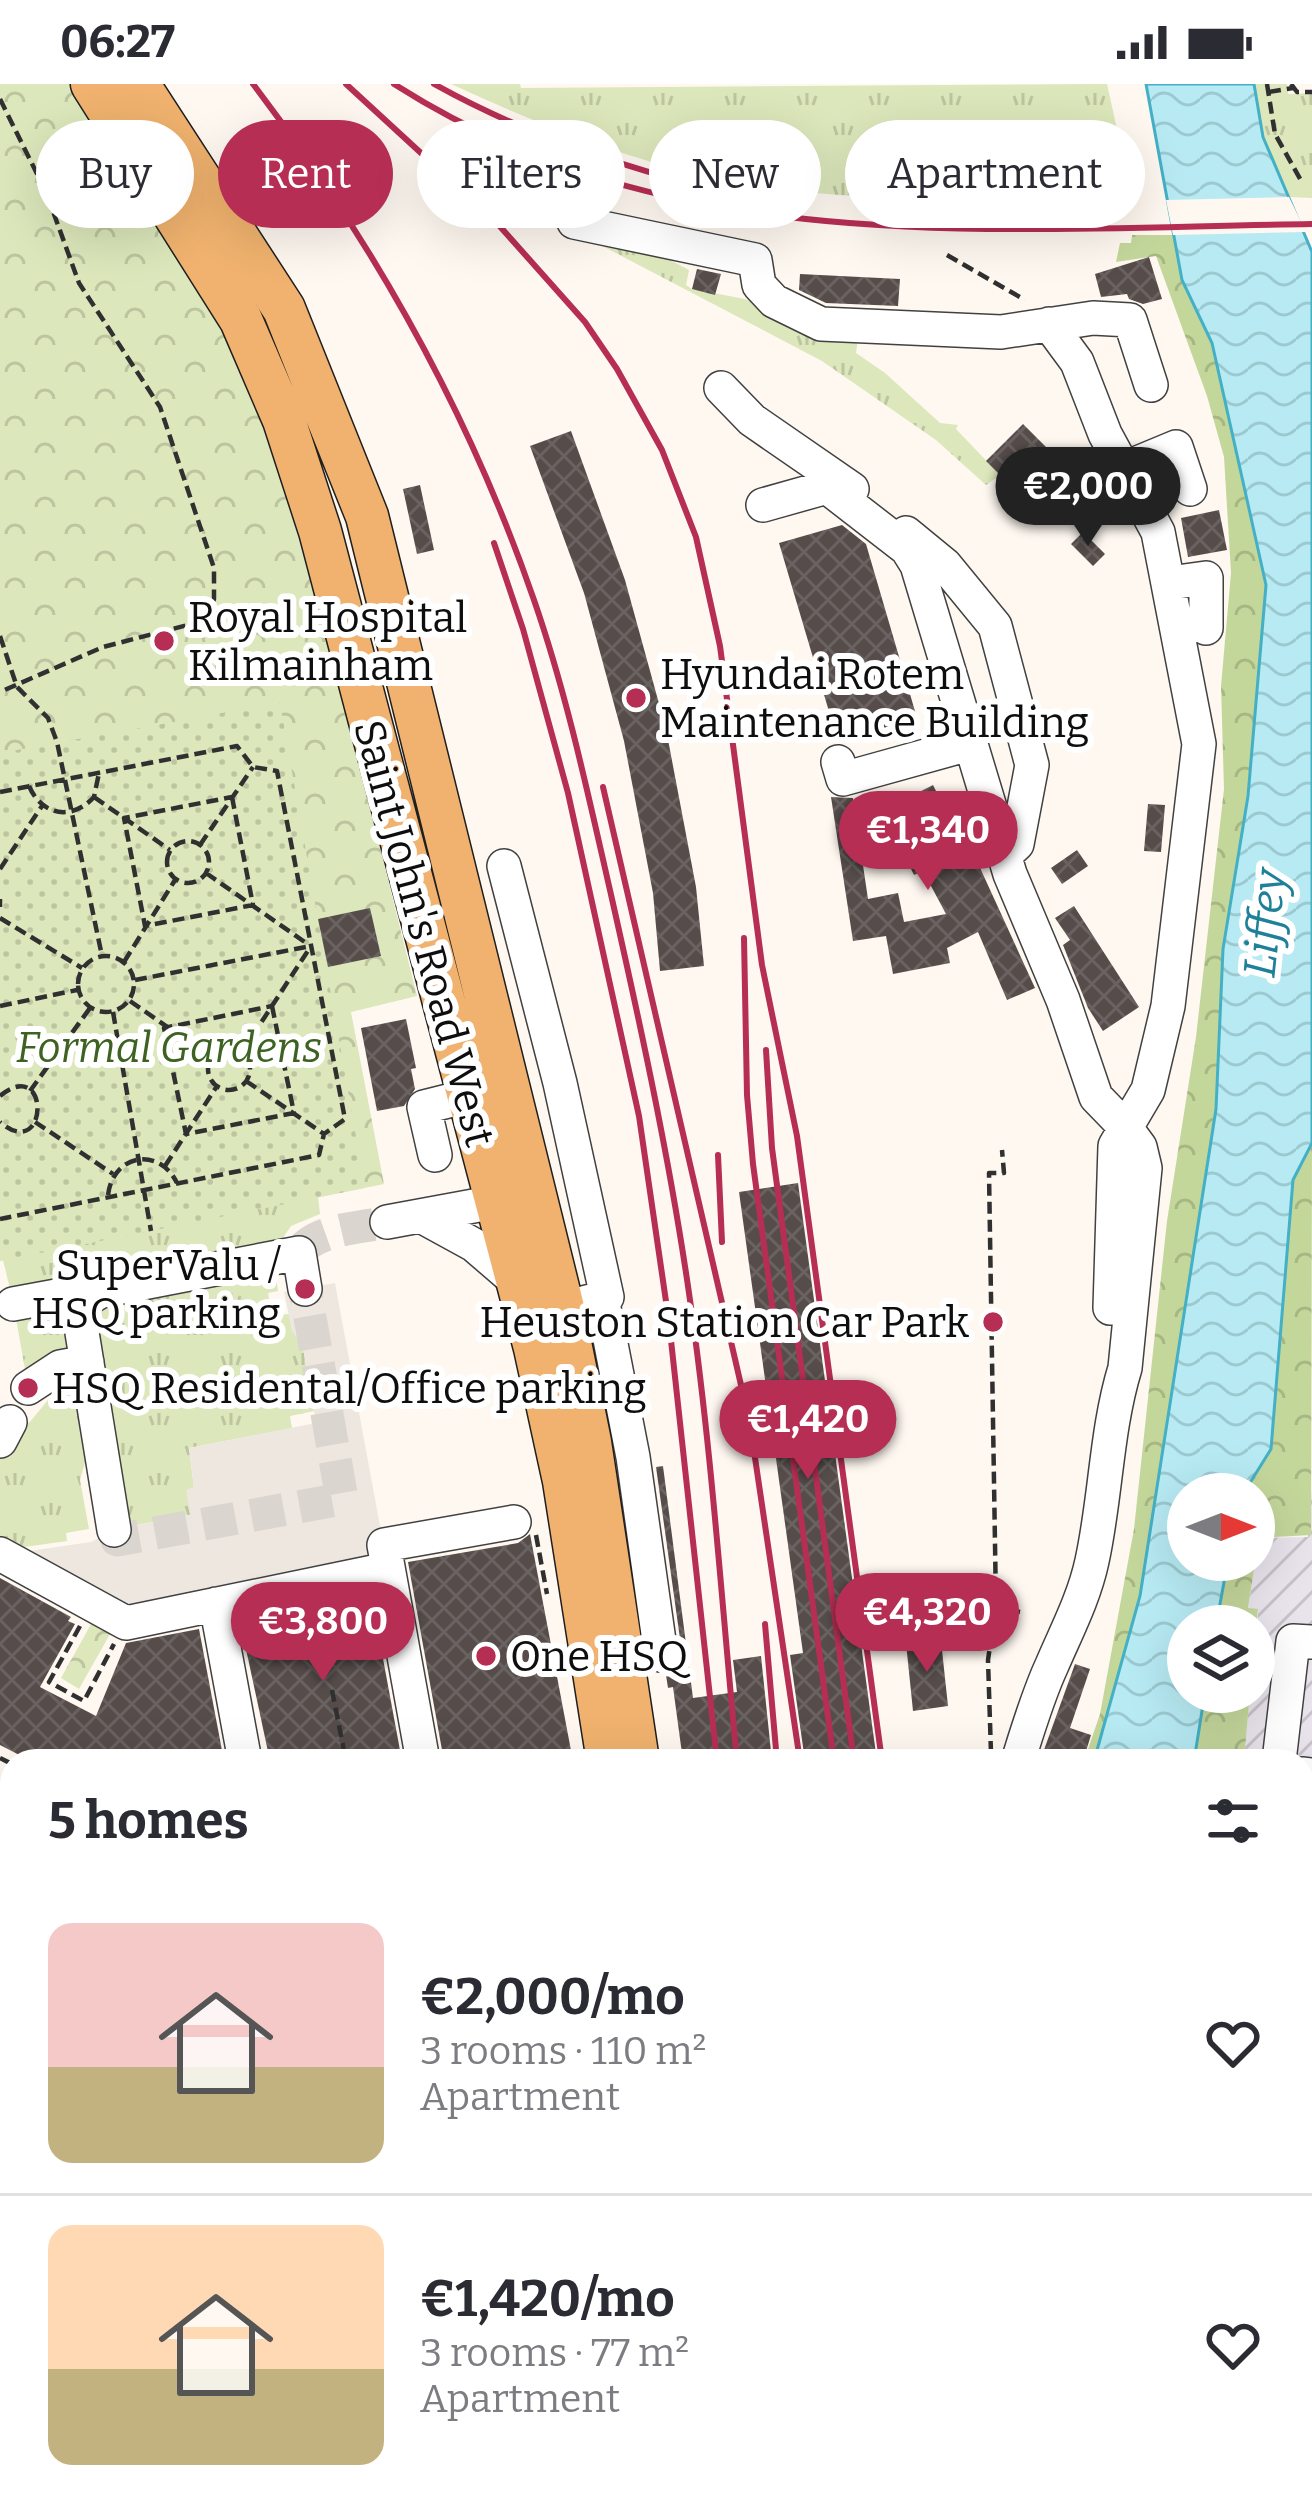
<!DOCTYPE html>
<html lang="en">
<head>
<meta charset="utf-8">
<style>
	body { margin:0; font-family:Bitter,serif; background:#f7f7f7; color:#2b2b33; height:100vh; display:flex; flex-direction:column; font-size:45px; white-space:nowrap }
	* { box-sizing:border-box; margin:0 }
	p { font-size:39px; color:#7c7c81 }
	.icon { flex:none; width:66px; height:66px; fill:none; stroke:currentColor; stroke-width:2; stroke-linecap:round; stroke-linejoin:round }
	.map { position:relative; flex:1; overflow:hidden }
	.drawer { position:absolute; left:0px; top:1665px; width:1314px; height:771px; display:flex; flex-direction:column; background:#fff; border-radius:36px 36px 0 0; box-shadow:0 12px 48px #0002 }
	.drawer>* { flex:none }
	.hud { position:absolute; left:36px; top:36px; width:1242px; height:108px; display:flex; gap:24px }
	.needle { width:78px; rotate:90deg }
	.tools { position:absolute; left:1167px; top:1389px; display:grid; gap:24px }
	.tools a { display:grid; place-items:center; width:108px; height:108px; border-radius:50%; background:#fff; box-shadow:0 12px 48px #0002; font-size:60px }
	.price { position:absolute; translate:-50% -102px; padding:0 27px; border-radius:42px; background:#b62e54; color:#fff; font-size:39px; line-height:78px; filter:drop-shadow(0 3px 6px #0008) }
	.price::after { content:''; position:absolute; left:50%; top:72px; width:36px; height:27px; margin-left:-18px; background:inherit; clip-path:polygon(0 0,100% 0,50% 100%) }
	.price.current { background:#222; color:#fff }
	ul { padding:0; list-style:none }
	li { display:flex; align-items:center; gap:36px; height:300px; padding:0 48px }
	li+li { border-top:3px solid #e1e1e2 }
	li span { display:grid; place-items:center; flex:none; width:336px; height:240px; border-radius:24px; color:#555 }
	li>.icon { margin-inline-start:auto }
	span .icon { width:144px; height:144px; fill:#fffc; stroke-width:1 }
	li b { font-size:51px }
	h2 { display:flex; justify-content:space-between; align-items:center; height:144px; padding:0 48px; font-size:51px }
	.pill { padding:0 42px; border-radius:54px; background:#fff; box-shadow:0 12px 48px #0002; font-size:42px; line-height:108px }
	.pill.current { background:#b62e54; color:#fff }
	.status { display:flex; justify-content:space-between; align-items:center; height:84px; padding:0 60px; background:#fff; direction:ltr }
	.status svg { height:33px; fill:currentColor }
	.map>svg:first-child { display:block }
</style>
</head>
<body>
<div class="status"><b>06:27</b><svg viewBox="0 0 49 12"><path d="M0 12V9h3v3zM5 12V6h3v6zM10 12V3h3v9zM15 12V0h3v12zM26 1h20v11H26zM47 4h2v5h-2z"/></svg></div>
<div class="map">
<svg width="1312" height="2435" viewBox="0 0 1312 2435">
	<defs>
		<pattern id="industrial-furrows" width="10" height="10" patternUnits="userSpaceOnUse" patternTransform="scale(3)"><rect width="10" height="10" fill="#e9e3ec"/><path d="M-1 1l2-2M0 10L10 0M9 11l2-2" fill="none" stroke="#c7c2c9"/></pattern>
		<pattern id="grass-tufts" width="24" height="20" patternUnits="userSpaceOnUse" patternTransform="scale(3)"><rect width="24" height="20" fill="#dce7bb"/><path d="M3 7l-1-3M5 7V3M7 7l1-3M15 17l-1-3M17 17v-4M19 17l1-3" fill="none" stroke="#bcc5a0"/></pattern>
		<pattern id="forest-crowns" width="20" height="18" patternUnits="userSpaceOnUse" patternTransform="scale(3)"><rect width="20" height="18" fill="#c4d79b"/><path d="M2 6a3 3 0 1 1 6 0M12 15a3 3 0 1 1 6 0" fill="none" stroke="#a7b784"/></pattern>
		<pattern id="park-crowns" width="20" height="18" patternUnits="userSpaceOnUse" patternTransform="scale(3)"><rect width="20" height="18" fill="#dce7bb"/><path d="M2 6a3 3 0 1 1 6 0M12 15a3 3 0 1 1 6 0" fill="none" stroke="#bcc5a0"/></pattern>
		<pattern id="garden-dots" width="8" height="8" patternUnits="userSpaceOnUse" patternTransform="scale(3)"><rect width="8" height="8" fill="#dce7bb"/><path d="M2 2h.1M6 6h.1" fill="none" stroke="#bcc5a0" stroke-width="1.8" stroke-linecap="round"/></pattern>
		<pattern id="water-waves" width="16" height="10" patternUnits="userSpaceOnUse" patternTransform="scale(3)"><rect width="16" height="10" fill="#b7eaf3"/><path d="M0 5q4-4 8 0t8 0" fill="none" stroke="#9cc8cf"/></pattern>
		<pattern id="building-cross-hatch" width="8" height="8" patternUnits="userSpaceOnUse" patternTransform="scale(3)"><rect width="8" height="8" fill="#564d4b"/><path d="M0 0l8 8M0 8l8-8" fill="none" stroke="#696261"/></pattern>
	</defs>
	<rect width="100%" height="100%" fill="#fef8f0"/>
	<path fill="url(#industrial-furrows)" d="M1312 1404V1841L1302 1840V1677H1244L1250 1608H1254L1258 1526 1248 1525 1259 1454 1308 1453Z"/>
	<path fill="url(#grass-tufts)" d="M451 0H520L521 4 1107 0 1132 113C989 117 842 122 701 91 614 71 531 37 451 0Z
		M1254 0H1287L1288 10 1312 9V114L1289 113 1263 53Z
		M591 156 660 171 689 186 686 201 692 205 745 215 827 249 858 254 856 269 885 289 940 339 958 341 956 345 1000 391 986 401 936 356 822 277Z
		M318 1113 320 1130 291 1142 278 1161 11 1209 3 1176Z
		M275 1187 278 1207 268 1209 272 1232 289 1230 292 1246 303 1263 314 1327 290 1332 292 1344 189 1364 194 1404 190 1431 127 1443 91 1234 95 1224Z
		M66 1220 69 1262 25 1285 15 1229Z
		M75 1298 91 1357 80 1396 89 1445 66 1449 67 1457 17 1464 0 1457V1374L23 1336 29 1339 62 1299Z
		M12 2384V2424H195V2428L191 2429 192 2435H7L4 2395Z
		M263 2424H517L528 2435H263Z"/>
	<path fill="url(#forest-crowns)" d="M1132 151H1173L1182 196 1213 262 1266 501 1248 712 1223 865 1216 1025 1140 1513 1094 1677H1084L1100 1630 1134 1445 1167 1137 1196 953 1224 705 1221 602 1231 489 1224 373 1207 312 1156 172 1116 178 1120 159H1131Z
		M1312 1059 1311 1451 1259 1454 1248 1524 1258 1525 1254 1564V1542H1216L1228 1476H1254V1410H1243L1270 1366 1293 1096Z
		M1205 1608H1250L1244 1677H1194Z"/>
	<path fill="url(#park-crowns)" d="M0 0H70L230 251 271 357 339 599 417 912 351 928 384 1100 0 1177Z
		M95 1533 114 1543 79 1605 61 1594Z"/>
	<path fill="url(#garden-dots)" d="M280 619 365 1104 0 1177V669Z"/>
	<path fill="#eee7df" d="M335 1199 388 1485 126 1539 2 1471 91 1458 114 1446 190 1431 186 1406 194 1403 189 1364 316 1339 303 1263 292 1246 284 1208Z"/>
	<path fill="url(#water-waves)" stroke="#43b0c6" stroke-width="3" d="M1146 0H1254L1263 53 1312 168V1059L1293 1096 1271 1365 1243 1410H1188V1476H1228L1216 1542H1188V1608H1205L1194 1677H1094L1140 1512 1216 1025 1223 865 1248 712 1266 501 1212 259 1182 196Z
		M999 2424H1137L1143 2435H1003Z"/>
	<path fill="#fef8f0" d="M1289 113 1306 148 1173 151 1166 116Z"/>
	<path fill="url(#building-cross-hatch)" d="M1149 173 1162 215 1143 220 1129 215 1127 210 1101 213 1095 190Z
		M697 185 721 190 715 211 692 205Z
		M800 190 900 195 898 222 826 219 799 206Z
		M1023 340 1052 369 1015 406 986 377Z
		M571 347 625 496 666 645 696 803 704 882 660 887 653 809 624 657 584 509 530 362Z
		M420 401 434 466 417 470 403 405Z
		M1219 426 1227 466 1188 473 1181 434Z
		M842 441 866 460 917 634 846 655 838 639 833 641 779 459Z
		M1083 448 1105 470 1093 482 1071 460Z
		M933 701 965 765 970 762 1035 904 1007 916 978 848 947 864 950 879 893 890 886 852 853 857 831 713 853 714 868 815 898 809 904 838 946 830 923 787 914 791 882 727Z
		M1148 720 1165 721 1161 768 1144 767Z
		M1077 766 1088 782 1062 800 1051 784Z
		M1074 822 1139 923 1103 947 1088 924 1063 861 1070 856 1055 834Z
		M370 824 381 872 328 883 318 835Z
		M406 935 416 984 411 985 415 1005 404 1022 377 1027 361 944Z
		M798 1099 877 1677H805L790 1571 803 1569 739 1108Z
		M663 1382 693 1614 737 1608 733 1576 761 1572 772 1677H683L673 1603 668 1604 666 1591 680 1580 682 1569 656 1383Z
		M530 1450 573 1677H444L408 1478 518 1459Z
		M0 1494 71 1533 68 1537 75 1540 40 1603 96 1632 126 1559 199 1545 224 1677H31L0 1661Z
		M371 1510 402 1677H270L240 1537Z
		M941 1557 948 1622 913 1627 906 1559Z
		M1075 1580 1090 1585 1070 1644 1091 1651 1083 1677H1040Z"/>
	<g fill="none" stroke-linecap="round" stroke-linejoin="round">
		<path stroke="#dad5ce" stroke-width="33" stroke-dasharray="33 16" stroke-linecap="butt" d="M299 1169C316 1145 359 1144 387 1138
			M114 1446 117 1456 342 1415 305 1205
			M943 2424 945 2435"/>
		<defs>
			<path id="minor" d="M574 138 755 176 759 201 774 217 821 240 1001 248 1093 234 1130 236 1151 301
				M1049 240 1077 278 1105 350 1158 448 1199 660 1168 922 1148 1006 1115 1062 1110 1224
				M721 304 752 336 852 405
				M1123 385 1176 363 1190 405
				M763 421 827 403 907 465 917 481 1010 790 1063 916 1096 1013 1126 1044 1140 1063 1145 1084 1125 1284C1106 1346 1106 1413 1092 1477 1084 1514 1067 1546 1052 1581 1038 1611 1028 1645 1018 1677
				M906 449 945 481 995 542 1032 681 1017 760 1004 772
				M1170 499 1206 494V544
				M838 678 843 695 969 660
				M504 782 560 999 607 1213 563 1224
				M435 1071 424 1023 468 1012
				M421 1132 474 1161 517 1198
				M387 1138 517 1114
				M602 1214 633 1373 661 1571
				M13 1220 78 1208 89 1214
				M28 1304 60 1283 87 1278
				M0 1357 10 1338
				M114 1446 79 1230 89 1214 101 1207 299 1169 305 1205
				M0 1470 126 1539 388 1485
				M216 1520 245 1677
				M423 1677 384 1461 514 1438
				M1279 1677 1293 1557 1312 1558
				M1302 1690 1312 1691
				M0 1722 12 1728
				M0 1823 12 1834
				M1307 1983 1312 1882
				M1302 2202 1312 2203
				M3 2262 12 2277
				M0 2386 12 2381
				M1302 2406H1312
				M528 2424 530 2435
				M984 2424 987 2435
				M250 2435 251 2424"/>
			<path id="major" d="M92 0 241 236 284 336 320 447 535 1264 564 1397 608 1677
				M138 0 284 225 367 432 563 1224 590 1358 638 1677
				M687 2424 688 2435
				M718 2424 720 2435"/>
		</defs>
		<use href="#minor" stroke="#414141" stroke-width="36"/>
		<use href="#major" stroke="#1f1f1f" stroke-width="45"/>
		<path stroke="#303030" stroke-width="4.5" stroke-dasharray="12 6" stroke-linecap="butt" d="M1267 0 1275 50 1303 100
			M1291 0 1297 8H1312
			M1269 8 1293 4
			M0 15 46 108 79 199 160 323 214 484V515L207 536 103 563 0 608
			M947 171 1025 216
			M0 552 17 603 48 634 57 658 102 872
			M29 702C42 732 72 737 94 713L99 689
			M0 708 237 662 253 683 277 687 345 1035 324 1050 319 1071 0 1135
			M94 713 170 766
			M232 713 253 821 145 842 124 734Z
			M167 778a21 21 0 1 1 42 0a21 21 0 1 1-42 0Z
			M200 761 253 683
			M0 785 42 722
			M206 789 309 861
			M0 815V823
			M0 834 82 884
			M78 900a28 28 0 1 1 56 0a28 28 0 1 1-56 0Z
			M124 878 175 796
			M135 896 311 862
			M130 917 212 974
			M0 922 77 906
			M272 922 294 1029 186 1050 164 944Z
			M113 928 151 1147
			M208 985a21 21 0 1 1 42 0a21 21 0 1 1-42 0Z
			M242 968 311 862
			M246 997 324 1050
			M30 1007 90 924
			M0 1012C51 970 49 1080 0 1038
			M35 1038 113 1090
			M165 1082 217 1002
			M108 1111C113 1070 159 1062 177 1099
			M536 1451 547 1510
			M996 1524 1020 1528
			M80 1542 49 1598 84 1617 114 1560
			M332 1606 346 1677
			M991 1669 988 1576 996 1521 989 1089H1004L1002 1066
			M0 1674 12 1680
			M0 1769 12 1774
			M2 2016 12 2028
			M0 2090 7 2084 12 2041
			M0 2107 12 2172"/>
		<use href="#minor" stroke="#fff" stroke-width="33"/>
		<use href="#major" stroke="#f0b26e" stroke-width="42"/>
		<path stroke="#b62e54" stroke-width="6" d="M253 0C372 156 470 331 534 516 568 614 589 715 612 815 642 948 671 1082 690 1216 712 1369 722 1523 737 1677
			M346 0 496 138 585 238 617 285 662 366 696 453 720 562 762 881 797 1052 882 1677
			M394 0C672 178 998 144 1312 140
			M434 0C529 53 632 87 737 111
			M494 459 523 545 568 709 639 1032 669 1238 717 1677
			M603 703 750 1340 800 1677
			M744 854 747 1011 753 1080 834 1677
			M766 966 772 1064 854 1677
			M718 1071 722 1158
			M765 1540 777 1677"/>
	</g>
	<g fill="#b62e54" stroke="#fff" stroke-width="4.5">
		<circle cx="164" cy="557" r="12"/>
		<circle cx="636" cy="614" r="12"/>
		<circle cx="305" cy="1205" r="12"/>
		<circle cx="993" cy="1238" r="12"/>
		<circle cx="28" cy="1304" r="12"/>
		<circle cx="486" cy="1572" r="12"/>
	</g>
	<g text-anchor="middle" stroke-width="12" stroke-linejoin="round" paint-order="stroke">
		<g font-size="42" fill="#0e0e0e" stroke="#fff" text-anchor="start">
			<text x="188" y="548">Royal Hospital<tspan x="188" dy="48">Kilmainham</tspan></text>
			<text x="660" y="605">Hyundai Rotem<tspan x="660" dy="48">Maintenance Building</tspan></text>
			<text x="281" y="1196" text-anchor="end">SuperValu /<tspan x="281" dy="48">HSQ parking</tspan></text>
			<text x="969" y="1253" text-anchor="end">Heuston Station Car Park</text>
			<text x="52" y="1319">HSQ Residental/Office parking</text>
			<text x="510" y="1587">One HSQ</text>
		</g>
		<g font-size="42" fill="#0e0e0e" stroke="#fff">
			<text transform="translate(425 849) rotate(75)" y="15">Saint John's Road West</text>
		</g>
		<g font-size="42" font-style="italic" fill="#3e6222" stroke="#fff">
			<text x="169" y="978">Formal Gardens</text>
		</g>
		<g font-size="45" font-style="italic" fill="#1e8099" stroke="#fff">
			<text transform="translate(1264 839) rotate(-84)" y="16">Liffey</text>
		</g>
	</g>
</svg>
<div class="tools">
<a><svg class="needle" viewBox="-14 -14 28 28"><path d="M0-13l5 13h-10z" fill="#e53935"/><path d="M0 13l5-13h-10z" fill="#7c7c81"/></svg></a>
<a><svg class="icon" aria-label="layers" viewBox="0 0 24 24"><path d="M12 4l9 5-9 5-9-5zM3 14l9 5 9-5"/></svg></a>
</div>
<b class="price current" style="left:1088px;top:465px">€2,000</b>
<b class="price" style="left:928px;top:809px">€1,340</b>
<b class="price" style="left:808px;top:1398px">€1,420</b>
<b class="price" style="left:927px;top:1591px">€4,320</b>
<b class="price" style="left:323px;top:1600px">€3,800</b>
<div class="hud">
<a class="pill">Buy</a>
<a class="pill current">Rent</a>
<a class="pill">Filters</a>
<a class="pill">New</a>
<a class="pill">Apartment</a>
</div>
<section class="drawer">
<h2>5 homes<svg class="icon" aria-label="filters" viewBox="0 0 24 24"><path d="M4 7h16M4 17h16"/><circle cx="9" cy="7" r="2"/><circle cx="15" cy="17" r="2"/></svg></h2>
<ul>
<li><span style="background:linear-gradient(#f6c9c9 60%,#c2b280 0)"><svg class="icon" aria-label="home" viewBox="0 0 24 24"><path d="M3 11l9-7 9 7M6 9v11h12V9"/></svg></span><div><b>€2,000/mo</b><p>3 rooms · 110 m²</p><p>Apartment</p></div><svg class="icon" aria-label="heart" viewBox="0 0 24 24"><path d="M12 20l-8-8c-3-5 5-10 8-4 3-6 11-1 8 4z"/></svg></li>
<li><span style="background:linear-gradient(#ffd9b3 60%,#c2b280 0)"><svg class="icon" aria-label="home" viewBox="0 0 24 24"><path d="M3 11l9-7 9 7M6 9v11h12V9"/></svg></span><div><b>€1,420/mo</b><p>3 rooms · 77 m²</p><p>Apartment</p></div><svg class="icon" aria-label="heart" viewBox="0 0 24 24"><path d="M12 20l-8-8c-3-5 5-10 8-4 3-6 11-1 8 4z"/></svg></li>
</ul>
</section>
</div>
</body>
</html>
